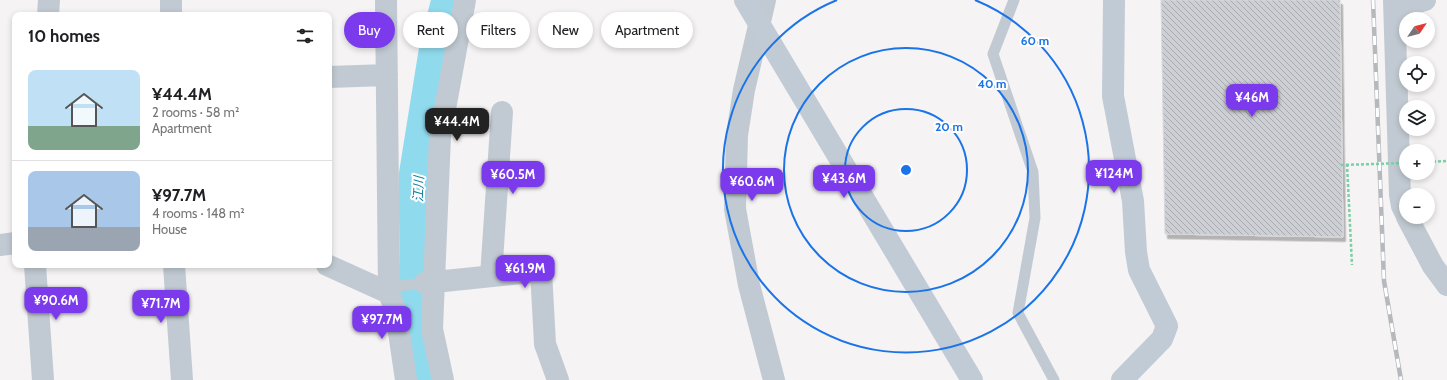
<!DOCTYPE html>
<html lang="en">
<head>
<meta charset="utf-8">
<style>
	body { margin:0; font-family:Cabin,"Noto Sans JP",sans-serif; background:#f6f6f6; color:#202124; height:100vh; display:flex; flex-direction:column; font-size:15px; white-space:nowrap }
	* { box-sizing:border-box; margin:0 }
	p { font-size:13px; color:#757577 }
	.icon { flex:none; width:22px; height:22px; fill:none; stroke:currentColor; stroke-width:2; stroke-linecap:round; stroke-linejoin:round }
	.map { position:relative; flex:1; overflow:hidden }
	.drawer { position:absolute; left:12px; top:12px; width:320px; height:256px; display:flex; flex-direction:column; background:#fff; border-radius:8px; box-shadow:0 2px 6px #0003 }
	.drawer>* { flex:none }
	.guide { position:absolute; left:344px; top:12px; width:380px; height:36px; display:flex; gap:8px }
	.needle { width:26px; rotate:55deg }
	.tools { position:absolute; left:1399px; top:12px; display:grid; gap:8px }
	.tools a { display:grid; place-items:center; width:36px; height:36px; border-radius:50%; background:#fff; box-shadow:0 2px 6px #0003; font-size:20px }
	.price { position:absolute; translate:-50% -34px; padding:0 9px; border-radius:8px; background:#7c3aed; color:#fff; font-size:13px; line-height:26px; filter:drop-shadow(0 1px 2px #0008) }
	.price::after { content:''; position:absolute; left:50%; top:24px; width:12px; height:9px; margin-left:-6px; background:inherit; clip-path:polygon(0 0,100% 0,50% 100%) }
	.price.selected { background:#222; color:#fff }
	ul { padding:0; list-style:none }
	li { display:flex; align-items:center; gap:12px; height:100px; padding:0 16px }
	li+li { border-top:1px solid #e0e0e0 }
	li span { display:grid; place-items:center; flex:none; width:112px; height:80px; border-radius:8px; color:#555 }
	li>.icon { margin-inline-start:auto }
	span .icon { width:48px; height:48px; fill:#fffc; stroke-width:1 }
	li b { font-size:17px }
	h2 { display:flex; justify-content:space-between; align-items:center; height:48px; padding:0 16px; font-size:17px }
	.tag { padding:0 14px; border-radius:18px; background:#fff; box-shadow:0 2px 6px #0003; font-size:14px; line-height:36px }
	.tag.selected { background:#7c3aed; color:#fff }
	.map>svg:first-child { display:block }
</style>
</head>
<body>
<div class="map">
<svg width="1447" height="380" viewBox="0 0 1447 380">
	<defs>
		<pattern id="building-back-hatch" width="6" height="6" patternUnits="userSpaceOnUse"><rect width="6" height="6" fill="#cdcfd5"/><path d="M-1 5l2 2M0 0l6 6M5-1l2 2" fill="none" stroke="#a8abb0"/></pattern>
		<filter id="shadow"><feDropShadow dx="2.5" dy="4.5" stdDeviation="0" flood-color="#0004"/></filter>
	</defs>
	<rect width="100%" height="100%" fill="#f5f3f3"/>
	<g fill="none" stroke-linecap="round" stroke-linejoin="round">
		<path stroke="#90daee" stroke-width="37" d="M423 380 416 328 418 252 417 177 438 46 450 0"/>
	</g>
	<path fill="url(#building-back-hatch)" stroke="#d7d9de" filter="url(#shadow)" d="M1161 0H1340L1343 237 1165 234Z"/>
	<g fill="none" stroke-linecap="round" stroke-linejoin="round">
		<path stroke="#7ad0a6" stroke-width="2.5" stroke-dasharray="3 2" stroke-linecap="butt" d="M1428 162 1447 161
			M1347 164 1352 265"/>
		<path stroke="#c1cad2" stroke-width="11" d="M1014 0 993 54 1033 172 1035 218 1018 313 1054 380
			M399 286 425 283"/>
		<path stroke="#c1cad2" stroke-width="22" d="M386 0 389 293 396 312 406 380
			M765 0 744 90 737 135 735 209 749 285 774 380
			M1394 0 1400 195 1402 206 1406 214
			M1395 9 1425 0
			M48 15 49 0
			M171 15V0
			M329 77 387 75
			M1407 217 1433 266 1447 285
			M0 245 15 243
			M35 265 43 380
			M174 265 182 380
			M327 265 389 293
			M491 276 502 112
			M425 283 541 271 545 344 558 380
			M443 380 432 329 440 136 465 0"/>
		<path stroke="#c1cbd6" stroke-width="22" d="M745 0 972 380
			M1114 0 1113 96 1133 201 1136 252 1139 270 1167 326 1162 339 1122 380"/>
		<defs>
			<path id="rail" d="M1373 0 1384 281 1401 380"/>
		</defs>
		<use href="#rail" stroke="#b5b8bd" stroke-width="4.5"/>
		<use href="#rail" stroke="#fff" stroke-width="3" stroke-dasharray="9" stroke-linecap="butt"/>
		<path stroke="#7ad0a6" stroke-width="2.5" stroke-dasharray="3 2" stroke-linecap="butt" d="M1341 165 1406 163"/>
	</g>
	<g fill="none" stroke="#1a73e8" stroke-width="2">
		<circle cx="906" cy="170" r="61"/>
		<circle cx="906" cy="170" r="122"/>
		<path d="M975 0A183 183 0 1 1 837 0"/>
	</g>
	<g text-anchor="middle" stroke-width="4" stroke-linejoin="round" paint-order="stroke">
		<g font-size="13" font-style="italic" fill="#0c7c9b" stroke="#fff">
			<text transform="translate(418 189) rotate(-88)" y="5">江川</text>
		</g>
	</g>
	<circle cx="906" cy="170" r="6" fill="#1a73e8" stroke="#fff" stroke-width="2"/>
	<g font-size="12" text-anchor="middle" font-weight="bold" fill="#1a73e8" stroke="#fff" stroke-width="4" stroke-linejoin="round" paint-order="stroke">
		<text x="1035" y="45">60 m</text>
		<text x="992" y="88">40 m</text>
		<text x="949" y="131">20 m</text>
	</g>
</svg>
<div class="tools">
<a><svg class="needle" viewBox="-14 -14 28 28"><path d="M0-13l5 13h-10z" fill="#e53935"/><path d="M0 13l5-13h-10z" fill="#757577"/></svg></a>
<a><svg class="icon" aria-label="locate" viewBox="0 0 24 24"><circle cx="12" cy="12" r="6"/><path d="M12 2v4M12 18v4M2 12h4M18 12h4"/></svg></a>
<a><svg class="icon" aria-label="layers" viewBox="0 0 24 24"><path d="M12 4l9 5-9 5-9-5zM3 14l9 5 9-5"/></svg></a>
<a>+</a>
<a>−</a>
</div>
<b class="price" style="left:1252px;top:118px">¥46M</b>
<b class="price selected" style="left:457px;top:142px">¥44.4M</b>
<b class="price" style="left:1114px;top:194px">¥124M</b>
<b class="price" style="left:513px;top:195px">¥60.5M</b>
<b class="price" style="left:844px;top:199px">¥43.6M</b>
<b class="price" style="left:752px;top:202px">¥60.6M</b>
<b class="price" style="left:525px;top:289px">¥61.9M</b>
<b class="price" style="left:56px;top:321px">¥90.6M</b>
<b class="price" style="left:161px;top:324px">¥71.7M</b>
<b class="price" style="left:382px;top:340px">¥97.7M</b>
<div class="guide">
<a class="tag selected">Buy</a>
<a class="tag">Rent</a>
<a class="tag">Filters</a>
<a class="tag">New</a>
<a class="tag">Apartment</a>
</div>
<section class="drawer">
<h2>10 homes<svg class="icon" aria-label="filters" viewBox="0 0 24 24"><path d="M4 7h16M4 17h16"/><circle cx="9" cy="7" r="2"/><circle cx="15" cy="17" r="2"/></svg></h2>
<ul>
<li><span style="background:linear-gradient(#bfe0f5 70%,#7fa58c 0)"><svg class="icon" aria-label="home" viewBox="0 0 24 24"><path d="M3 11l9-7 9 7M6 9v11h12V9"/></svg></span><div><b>¥44.4M</b><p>2 rooms · 58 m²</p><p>Apartment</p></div></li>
<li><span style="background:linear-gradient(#a9c7e8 70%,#9aa5b1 0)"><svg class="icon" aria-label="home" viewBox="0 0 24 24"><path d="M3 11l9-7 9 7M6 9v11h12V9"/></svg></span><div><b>¥97.7M</b><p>4 rooms · 148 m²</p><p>House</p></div></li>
</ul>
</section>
</div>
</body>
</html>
